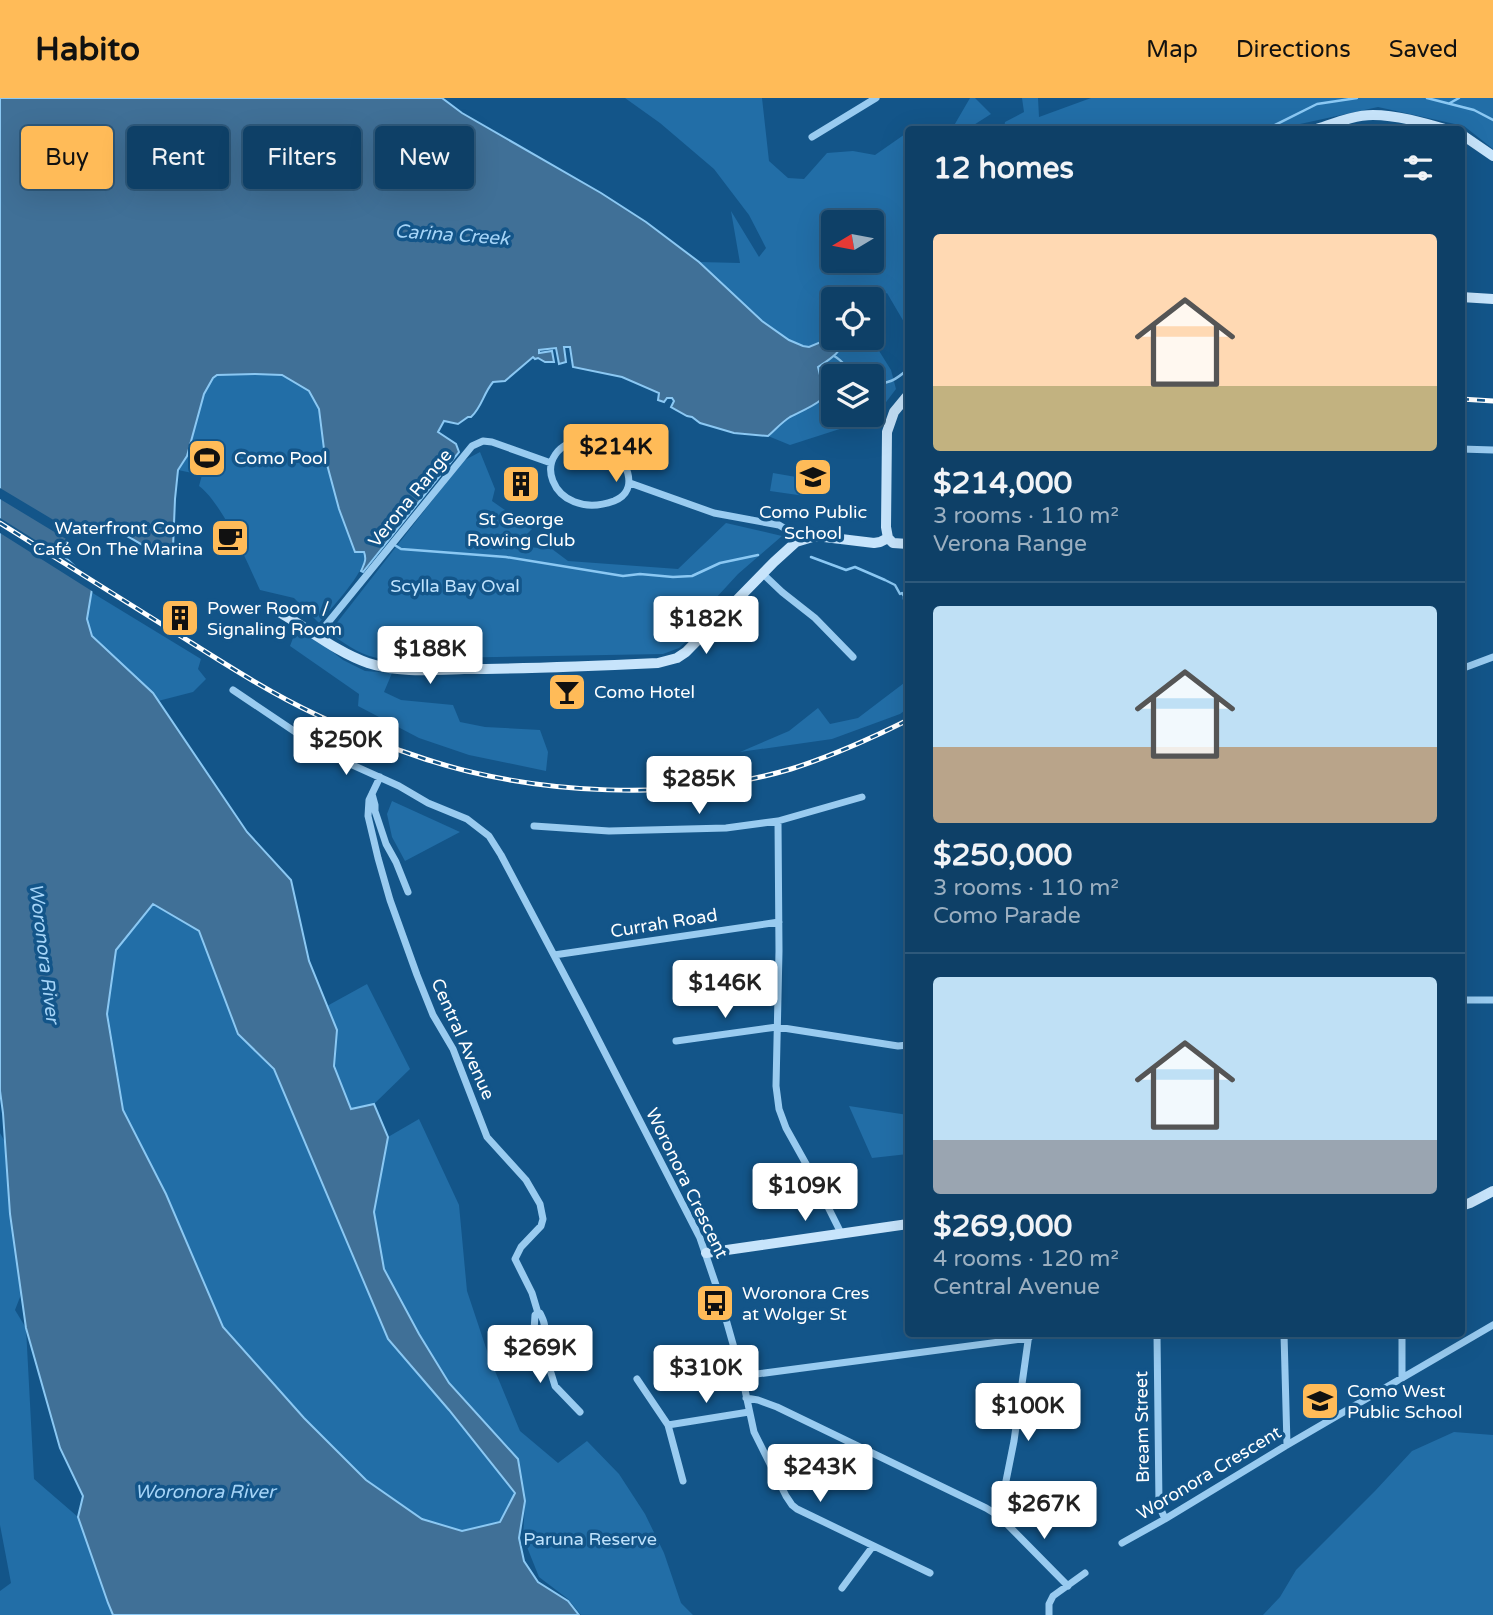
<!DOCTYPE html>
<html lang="en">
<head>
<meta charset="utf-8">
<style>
	body { margin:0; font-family:"Varela Round",sans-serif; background:#17476d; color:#f1f3f6; height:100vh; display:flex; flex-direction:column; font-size:26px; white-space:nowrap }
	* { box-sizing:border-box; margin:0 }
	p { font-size:23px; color:#9bafc0 }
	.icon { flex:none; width:38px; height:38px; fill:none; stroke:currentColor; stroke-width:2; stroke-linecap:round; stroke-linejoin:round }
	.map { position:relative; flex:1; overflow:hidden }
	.side { position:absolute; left:905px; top:28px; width:560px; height:1211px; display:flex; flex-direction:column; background:#0e4067; border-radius:7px; box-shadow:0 7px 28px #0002,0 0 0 2px #2e597b }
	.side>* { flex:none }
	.guide { position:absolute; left:21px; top:28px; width:665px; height:63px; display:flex; gap:14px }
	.needle { width:46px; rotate:260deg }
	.buttons { position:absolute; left:821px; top:112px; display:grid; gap:14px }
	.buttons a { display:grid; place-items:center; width:63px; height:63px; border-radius:7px; background:#0e4067; box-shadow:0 7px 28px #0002,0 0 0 2px #2e597b; font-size:35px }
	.price { position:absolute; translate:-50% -60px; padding:0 16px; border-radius:7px; background:#fff; color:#222; font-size:23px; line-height:46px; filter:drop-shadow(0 2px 4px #0008) }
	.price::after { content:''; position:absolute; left:50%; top:42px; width:21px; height:16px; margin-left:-10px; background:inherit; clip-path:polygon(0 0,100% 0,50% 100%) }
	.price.current { background:#ffbb58; color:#111 }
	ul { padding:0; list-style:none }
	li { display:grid; align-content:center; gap:14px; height:371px; padding:0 28px }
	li+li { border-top:2px solid #2e597b }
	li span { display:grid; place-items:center; height:217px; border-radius:7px; color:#555 }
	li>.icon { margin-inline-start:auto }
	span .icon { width:126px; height:126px; fill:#fffc; stroke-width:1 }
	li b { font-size:30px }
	h2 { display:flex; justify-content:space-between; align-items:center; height:84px; padding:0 28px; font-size:30px }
	.pill { padding:0 24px; border-radius:7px; background:#0e4067; box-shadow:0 7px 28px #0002,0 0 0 2px #2e597b; font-size:24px; line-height:63px }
	.pill.current { background:#ffbb58; color:#111 }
	header { display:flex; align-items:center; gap:42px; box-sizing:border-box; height:98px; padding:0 35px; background:#ffbb58; color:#111 }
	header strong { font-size:33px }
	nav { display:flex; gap:38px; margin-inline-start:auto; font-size:24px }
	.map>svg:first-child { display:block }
</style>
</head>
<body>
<header>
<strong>Habito</strong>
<nav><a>Map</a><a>Directions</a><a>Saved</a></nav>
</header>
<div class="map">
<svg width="1493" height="1517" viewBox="0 0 1493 1517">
	<rect width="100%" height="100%" fill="#135589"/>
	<path fill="#226ea7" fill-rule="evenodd" d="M625 0H762L769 63 788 80 804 81 827 55 853 53 875 57 908 34V231L887 195 872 203V201H833V239C825 243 816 249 807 248 778 247 722 184 699 164L740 165 731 113 759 159 766 150 749 117 714 71 660 25ZM833 124H872V163H833Z
		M970 0H975L991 16 969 30V31H952Z
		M1022 0H1038L1039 19 1091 0H1493V51L1464 28 1378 9 1300 26 1289 31H1004L1005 24 1024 14Z
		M845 240H871L891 272 896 291 874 320 790 347 768 338 734 335 700 325 692 319 687 318 671 309 674 303 672 300H667L664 304 658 302 659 295 622 279 573 269 570 251 807 312 823 301 833 287V317H872V278H833V283L820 277 818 269C830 261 841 255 845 240Z
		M255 276 282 277 309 293 319 311 325 359 365 458C364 476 332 509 319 525L294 500 260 492C247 464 223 406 199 388L202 377 178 372C182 367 186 362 188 357 198 332 193 295 217 277Z
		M480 354 495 391 492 403 532 431 515 448 552 451 568 463 678 471 726 425 782 438 738 476 693 525 689 541 679 550 663 556 382 561C363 558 349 549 334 538L332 531 463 363Z
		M773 375 808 381 805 398 770 393Z
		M91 494 201 561 198 571 206 581 193 594 158 603 153 595 92 538 87 521Z
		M298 527 343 562 365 573 392 575 384 594 401 602 453 607 460 624 485 629 540 632 548 654 546 673 469 657 419 640 358 608 359 596 290 548Z
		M908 582V610L900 616 832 641 740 654 789 633 818 610 830 626 858 620Z
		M392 703 460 734 405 763 392 739 387 716Z
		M153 806 199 833 238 936 274 971 388 1241 449 1312 515 1395 500 1424 462 1433 422 1421 366 1382 304 1320 223 1229 166 1096 123 1012 107 916 116 852Z
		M367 886 410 971 374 1006 351 1012 334 968 337 933 327 908Z
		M849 1008 908 1017V1056L872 1060Z
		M419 1021 459 1107 467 1193 488 1256 520 1333 558 1365 587 1343 619 1376 645 1416 664 1455 681 1505 693 1517H581L568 1501 539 1479 523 1439 525 1404 518 1361 449 1285 419 1236 384 1171 374 1114 388 1039Z
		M0 1035 5 1044 10 1116 22 1194 15 1212 26 1230 34 1381 78 1419 113 1517H0V1493L11 1485 0 1427Z
		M1454 1334 1493 1337V1517H1263L1280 1499 1296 1472 1375 1393 1412 1353Z"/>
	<path fill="#407097" stroke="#8bc8f3" stroke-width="2" fill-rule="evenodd" d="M0 0H442L462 15 601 95 646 124 699 164 762 223 789 242 803 248 809 249 833 239 845 240C841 255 830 261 818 269L820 277 833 283C828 304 807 310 790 319 782 324 775 332 768 338L734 335 700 325 692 319 687 318 671 309 674 303 672 300H667L664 304 658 302 659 295 622 279 573 269 570 249H564L566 264 559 266 556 250 539 252V255L552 253 554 264H545L538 260 535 261 533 259 505 283 493 284C483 296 482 309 471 319H468L458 326 444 323 438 334 456 346 459 354 363 474 361 473C364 466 367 462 364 454H355L339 411 325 359 319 311 309 293 282 277 255 276 217 277 213 280 204 296 187 358 178 372 175 401 173 450 166 456 158 457C139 445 88 407 70 439 66 447 63 451 66 460L93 485 87 521 92 538 153 595 247 734 291 782 309 863 337 932 334 968 351 1011 374 1006 388 1039 374 1114 384 1171 419 1236 449 1285 518 1361 525 1403 519 1440 524 1463 538 1484 568 1503 579 1517H113L108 1505 78 1419 83 1398 60 1350 26 1230 10 1116 3 1015 0 993ZM153 806 199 833 238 936 274 971 388 1241 449 1312 515 1395 500 1424 462 1433 422 1421 366 1382 304 1320 223 1229 166 1096 123 1012 107 916 116 852Z"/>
	<path fill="#135589" d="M0 390 77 436 71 444 0 401Z
		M0 420 88 475 96 483 95 495 0 435Z"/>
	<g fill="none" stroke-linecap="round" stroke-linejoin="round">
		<path stroke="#8bc8f3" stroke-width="2.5" d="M1427 0 1474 12 1493 22
			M1450 5 1459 0
			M1265 32 1317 6 1357 0
			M834 258C844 263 848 274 858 278
			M872 284C887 288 897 281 908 271
			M393 446 401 451 506 459 623 478 640 476 673 479 692 478 720 465 758 457
			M811 459 846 472 855 469 885 482 895 487 900 496 902 495 904 498V501L908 509"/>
		<path stroke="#99cbf0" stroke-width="7" d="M812 39 876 0
			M587 341C594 342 601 343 607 347 625 358 642 392 614 403 551 426 523 347 587 341Z
			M1461 351 1493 352
			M630 385 714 415 779 427 789 433 796 444
			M763 476 782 494 815 520 853 559
			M321 539 326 527 472 348 483 343 492 344 551 365
			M1461 571 1493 559
			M233 592 328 656 399 688 428 705 467 721 489 738 501 757 585 916 700 1140 718 1193 742 1278 754 1334 786 1398 792 1407 797 1411 930 1475
			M380 679 369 702 368 718 378 760 390 802 417 877 433 917 453 951 487 1039 526 1082 540 1106 543 1121 541 1128 521 1149 515 1161 532 1195 538 1215H540C543 1221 547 1229 543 1235L539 1236
			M372 696 375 707V713L386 746 396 764 408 794
			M778 723 779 853 776 988 779 1011 786 1030 810 1073 841 1135
			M534 728 609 733 726 730 778 723 862 699
			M554 857 779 824
			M1461 902H1493
			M676 943 777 929 898 948 908 947
			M538 1215 535 1217 534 1233 539 1236 555 1288 580 1314
			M1157 1236 1159 1407 1165 1421
			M1284 1236 1287 1347
			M742 1278 1029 1240
			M1402 1280V1236
			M637 1281 668 1327 683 1383
			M746 1300 758 1302 777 1309 986 1410 999 1418 1068 1488
			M668 1327 749 1314
			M999 1418 1014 1343 1029 1236
			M1122 1445 1165 1421 1287 1347 1493 1227
			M842 1490 873 1448
			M1049 1517V1506L1053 1498 1085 1475"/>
		<path stroke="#c7e4fb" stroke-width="10" d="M1314 32C1333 26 1353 17 1373 17 1397 17 1424 25 1448 32
			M1461 36 1493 58
			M1461 199 1493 201
			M888 440 886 429 887 334 894 314 908 297
			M270 509C303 526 333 553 368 565 398 575 433 572 464 571 529 571 594 568 658 565L677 560 686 554 774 464 796 444 816 438 874 445 880 444 888 440 893 445 908 446
			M1461 1108 1470 1105 1493 1093
			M706 1155 908 1126"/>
		<defs>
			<path id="rail" d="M1461 301 1493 303
				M0 425C57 461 114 496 171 532 219 562 266 593 317 617 352 634 388 649 425 661 535 697 680 704 791 671 832 658 870 641 908 622"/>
		</defs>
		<use href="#rail" stroke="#fff" stroke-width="5"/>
		<use href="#rail" stroke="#135589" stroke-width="2.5" stroke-dasharray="8" stroke-linecap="butt"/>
	</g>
	<defs>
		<symbol id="stadium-square" viewBox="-11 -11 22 22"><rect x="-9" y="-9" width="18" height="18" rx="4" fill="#ffbb58" stroke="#135589"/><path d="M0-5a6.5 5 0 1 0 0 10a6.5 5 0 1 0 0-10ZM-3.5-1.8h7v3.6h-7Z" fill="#111"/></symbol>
		<symbol id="school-square" viewBox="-11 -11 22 22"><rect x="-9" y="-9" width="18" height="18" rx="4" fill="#ffbb58" stroke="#135589"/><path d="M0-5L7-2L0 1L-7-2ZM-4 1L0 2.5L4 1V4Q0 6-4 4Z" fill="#111"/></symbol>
		<symbol id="building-square" viewBox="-11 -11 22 22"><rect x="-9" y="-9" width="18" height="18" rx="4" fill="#ffbb58" stroke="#135589"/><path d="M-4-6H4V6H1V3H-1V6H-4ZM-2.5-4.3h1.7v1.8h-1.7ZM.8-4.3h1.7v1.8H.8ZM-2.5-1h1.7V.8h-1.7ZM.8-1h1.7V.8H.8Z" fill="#111"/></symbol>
		<symbol id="cafe-square" viewBox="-11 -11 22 22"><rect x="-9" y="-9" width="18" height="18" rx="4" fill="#ffbb58" stroke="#135589"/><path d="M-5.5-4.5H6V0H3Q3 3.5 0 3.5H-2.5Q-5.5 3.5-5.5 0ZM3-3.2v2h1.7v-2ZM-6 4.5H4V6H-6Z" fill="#111"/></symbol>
		<symbol id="bar-square" viewBox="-11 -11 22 22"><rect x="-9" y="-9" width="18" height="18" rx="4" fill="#ffbb58" stroke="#135589"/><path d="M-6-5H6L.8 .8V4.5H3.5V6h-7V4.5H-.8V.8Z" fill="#111"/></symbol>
		<symbol id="bus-square" viewBox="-11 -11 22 22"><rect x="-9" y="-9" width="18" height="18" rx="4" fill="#ffbb58" stroke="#135589"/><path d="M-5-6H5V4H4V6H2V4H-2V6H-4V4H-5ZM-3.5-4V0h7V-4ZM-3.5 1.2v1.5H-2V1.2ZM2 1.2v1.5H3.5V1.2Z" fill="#111"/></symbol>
	</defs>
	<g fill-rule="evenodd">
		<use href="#stadium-square" x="185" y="338" width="44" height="44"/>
		<use href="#school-square" x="791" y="357" width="44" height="44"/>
		<use href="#building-square" x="499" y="364" width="44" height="44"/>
		<use href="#cafe-square" x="208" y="418" width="44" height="44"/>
		<use href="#building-square" x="158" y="498" width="44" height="44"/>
		<use href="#bar-square" x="545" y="572" width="44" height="44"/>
		<use href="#bus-square" x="693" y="1183" width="44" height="44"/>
		<use href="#school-square" x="1298" y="1281" width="44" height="44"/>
	</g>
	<g text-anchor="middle" stroke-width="7" stroke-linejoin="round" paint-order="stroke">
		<g font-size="18" fill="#fff" stroke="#135589" text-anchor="start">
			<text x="234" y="366">Como Pool</text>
			<text x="813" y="420" text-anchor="middle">Como Public<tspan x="813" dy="21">School</tspan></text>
			<text x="521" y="427" text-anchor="middle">St George<tspan x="521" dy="21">Rowing Club</tspan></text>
			<text x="203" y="436" text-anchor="end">Waterfront Como<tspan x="203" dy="21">Café On The Marina</tspan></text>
			<text x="207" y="516">Power Room /<tspan x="207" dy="21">Signaling Room</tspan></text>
			<text x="594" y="600">Como Hotel</text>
			<text x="742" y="1201">Woronora Cres<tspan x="742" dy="21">at Wolger St</tspan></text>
			<text x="1347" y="1299">Como West<tspan x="1347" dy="21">Public School</tspan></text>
		</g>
		<g font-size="18" fill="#fff" stroke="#135589">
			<text transform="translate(410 400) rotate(-51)" y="6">Verona Range</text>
			<text transform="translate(664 825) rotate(-9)" y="6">Currah Road</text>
			<text transform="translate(463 941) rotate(66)" y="6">Central Avenue</text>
			<text transform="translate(687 1085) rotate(64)" y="6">Woronora Crescent</text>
			<text transform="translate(1142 1329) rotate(-91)" y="6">Bream Street</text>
			<text transform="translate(1209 1375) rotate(-31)" y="6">Woronora Crescent</text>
		</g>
		<g font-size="18" fill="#bfe2fc" stroke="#135589">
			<text x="455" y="494">Scylla Bay Oval</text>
			<text x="590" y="1447">Paruna Reserve</text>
		</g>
		<g font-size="19" font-style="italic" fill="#a5d4f7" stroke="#135589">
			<text transform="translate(452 136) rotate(4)" y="7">Carina Creek</text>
			<text transform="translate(45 855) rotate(83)" y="7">Woronora River</text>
			<text x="205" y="1400">Woronora River</text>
		</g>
	</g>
</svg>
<div class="buttons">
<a><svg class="needle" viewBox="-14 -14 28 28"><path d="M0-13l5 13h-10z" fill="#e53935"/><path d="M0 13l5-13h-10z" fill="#9bafc0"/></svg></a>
<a><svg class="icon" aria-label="locate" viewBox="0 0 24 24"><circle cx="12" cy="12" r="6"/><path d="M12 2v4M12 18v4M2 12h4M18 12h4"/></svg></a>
<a><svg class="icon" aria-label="layers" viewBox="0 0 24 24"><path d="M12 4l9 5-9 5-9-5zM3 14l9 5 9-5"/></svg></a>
</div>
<b class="price current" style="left:616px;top:386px">$214K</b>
<b class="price" style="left:706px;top:558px">$182K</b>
<b class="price" style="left:430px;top:588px">$188K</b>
<b class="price" style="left:346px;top:679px">$250K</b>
<b class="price" style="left:699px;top:718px">$285K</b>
<b class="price" style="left:725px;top:922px">$146K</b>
<b class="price" style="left:805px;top:1125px">$109K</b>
<b class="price" style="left:540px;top:1287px">$269K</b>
<b class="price" style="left:706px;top:1307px">$310K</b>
<b class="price" style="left:1028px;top:1345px">$100K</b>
<b class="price" style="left:820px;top:1406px">$243K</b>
<b class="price" style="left:1044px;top:1443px">$267K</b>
<div class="guide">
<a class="pill current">Buy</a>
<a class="pill">Rent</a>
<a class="pill">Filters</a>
<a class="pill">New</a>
</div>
<section class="side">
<h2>12 homes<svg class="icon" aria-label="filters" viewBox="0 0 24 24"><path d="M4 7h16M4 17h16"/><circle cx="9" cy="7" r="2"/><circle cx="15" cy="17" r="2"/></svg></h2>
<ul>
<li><span style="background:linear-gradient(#ffd9b3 70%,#c2b280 0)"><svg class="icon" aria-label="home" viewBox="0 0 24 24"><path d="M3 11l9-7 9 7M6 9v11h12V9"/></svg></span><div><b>$214,000</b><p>3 rooms · 110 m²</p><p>Verona Range</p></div></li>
<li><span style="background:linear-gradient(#bfe0f5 65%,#b9a48a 0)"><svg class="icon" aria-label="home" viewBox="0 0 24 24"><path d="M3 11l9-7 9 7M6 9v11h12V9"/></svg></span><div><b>$250,000</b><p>3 rooms · 110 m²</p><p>Como Parade</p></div></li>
<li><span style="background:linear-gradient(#bfe0f5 75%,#9aa5b1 0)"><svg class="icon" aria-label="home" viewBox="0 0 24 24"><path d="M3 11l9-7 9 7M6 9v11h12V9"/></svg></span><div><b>$269,000</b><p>4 rooms · 120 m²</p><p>Central Avenue</p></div></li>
</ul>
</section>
</div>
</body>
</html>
